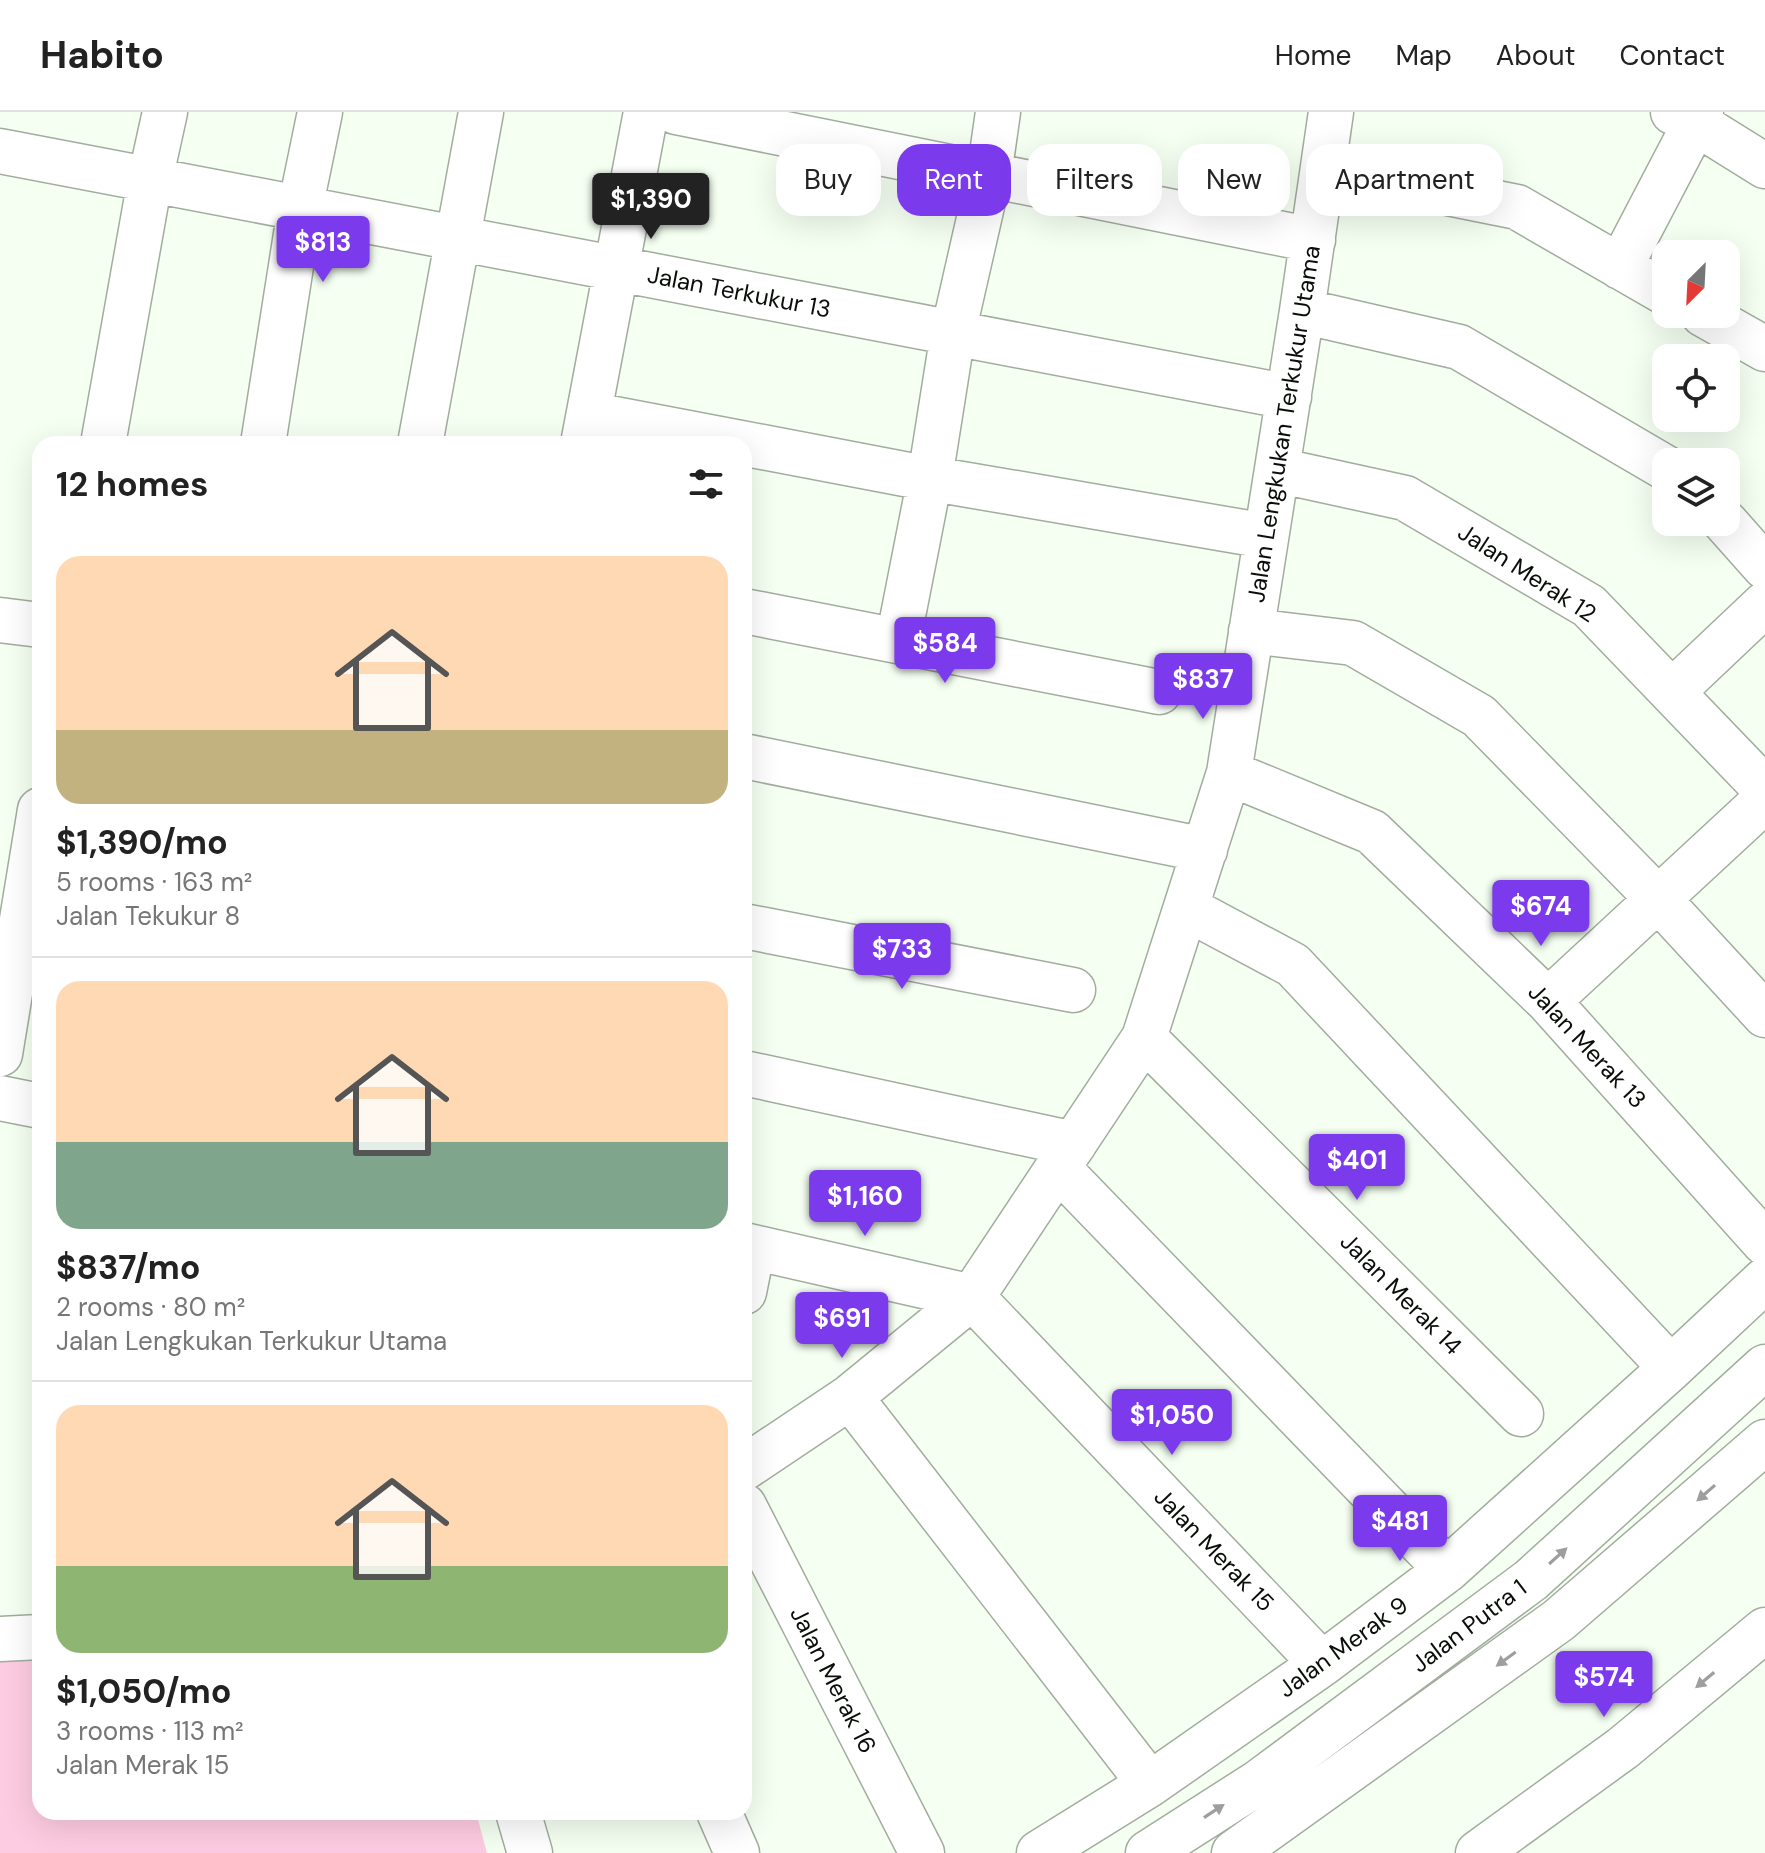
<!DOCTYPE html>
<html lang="en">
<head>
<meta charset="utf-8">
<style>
	body { margin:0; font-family:"DM Sans",sans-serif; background:#f6f6f6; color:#222; height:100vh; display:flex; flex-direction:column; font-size:30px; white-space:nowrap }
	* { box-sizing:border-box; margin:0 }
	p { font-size:26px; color:#767676 }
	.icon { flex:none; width:44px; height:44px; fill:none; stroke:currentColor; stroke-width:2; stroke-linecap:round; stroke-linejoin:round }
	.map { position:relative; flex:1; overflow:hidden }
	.drawer { position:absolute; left:32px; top:324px; width:720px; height:1384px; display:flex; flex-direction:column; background:#fff; border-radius:24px; box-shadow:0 8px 32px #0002 }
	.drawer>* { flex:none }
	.banner { position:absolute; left:776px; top:32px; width:760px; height:72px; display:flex; gap:16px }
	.needle { width:52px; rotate:204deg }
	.controls { position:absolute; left:1652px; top:128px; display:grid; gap:16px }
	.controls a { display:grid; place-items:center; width:88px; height:88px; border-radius:16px; background:#fff; box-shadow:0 8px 32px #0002; font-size:40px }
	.price { position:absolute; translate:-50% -68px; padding:0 18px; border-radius:8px; background:#7c3aed; color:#fff; font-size:26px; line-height:52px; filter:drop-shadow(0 2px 4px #0008) }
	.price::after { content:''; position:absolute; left:50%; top:48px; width:24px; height:18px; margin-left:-12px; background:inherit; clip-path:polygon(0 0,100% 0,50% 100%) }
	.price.active { background:#222; color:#fff }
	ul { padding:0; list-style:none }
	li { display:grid; align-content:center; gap:16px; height:424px; padding:0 24px }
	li+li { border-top:2px solid #e0e0e0 }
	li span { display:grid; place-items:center; height:248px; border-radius:24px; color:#555 }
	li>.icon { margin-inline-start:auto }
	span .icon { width:144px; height:144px; fill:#fffc; stroke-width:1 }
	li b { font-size:34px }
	h2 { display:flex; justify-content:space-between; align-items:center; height:96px; padding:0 24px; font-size:34px }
	.pill { padding:0 28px; border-radius:24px; background:#fff; box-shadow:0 8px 32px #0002; font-size:28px; line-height:72px }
	.pill.active { background:#7c3aed; color:#fff }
	header { display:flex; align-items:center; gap:48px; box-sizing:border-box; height:112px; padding:0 40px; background:#fff; border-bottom:2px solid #e0e0e0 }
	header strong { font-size:38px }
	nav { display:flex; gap:44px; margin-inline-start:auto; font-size:28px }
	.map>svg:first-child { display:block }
</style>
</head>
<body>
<header>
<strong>Habito</strong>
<nav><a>Home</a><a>Map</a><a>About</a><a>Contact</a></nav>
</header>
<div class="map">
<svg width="1765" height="1741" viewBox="0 0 1765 1741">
	<rect width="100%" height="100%" fill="#f5fff2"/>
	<path fill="#fecce2" d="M40 1539V1700H476L487 1741H0V1540Z"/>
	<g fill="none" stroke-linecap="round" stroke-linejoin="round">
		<defs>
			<path id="minor" d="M676 0 1313 128
				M1673 0 1696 11 1765 54
				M0 39 1289 285
				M1323 56 1517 95 1666 181
				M1620 155 1701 0
				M1302 199 1459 235 1666 356
				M1703 202 1765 237
				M589 302 904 362 1266 424
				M103 332 150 68 165 0
				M263 332 300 97 320 0
				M420 332 481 0
				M583 332 646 0
				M1277 358 1405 386 1589 494 1765 677
				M1725 410 1765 455
				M744 499 1159 580
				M0 508 40 513
				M1251 519 1353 531 1479 604 1659 788 1765 903
				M898 529 930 366 953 221 989 63 998 0
				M1672 580 1765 492
				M744 644 1205 738
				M1229 661 1372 720 1548 889 1765 1131
				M1186 796 1293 853 1671 1256
				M744 814 1073 878
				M1548 889 1765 688
				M1144 926 1521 1302
				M0 942 40 698
				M744 961 1074 1032
				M0 986 40 994
				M1058 1056 1447 1458
				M744 1133 972 1185
				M744 1180 753 1135
				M972 1185 1322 1552
				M850 1285 1150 1672
				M744 1356 850 1285 972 1185 1144 926 1229 661 1302 199 1331 0
				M744 1394 922 1741
				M0 1527 40 1525
				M518 1700 530 1741
				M719 1700 737 1741
				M1039 1741 1150 1672 1322 1552 1447 1458 1671 1256 1765 1168
				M1478 1741 1623 1636 1765 1518"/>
			<path id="major" d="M1148 1741 1259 1670 1531 1468 1765 1255
				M1234 1741 1559 1508 1765 1330"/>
		</defs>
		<use href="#minor" stroke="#a2ad9e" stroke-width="47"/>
		<use href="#major" stroke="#a2ad9e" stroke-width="47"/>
		<use href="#minor" stroke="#fff" stroke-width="44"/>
		<use href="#major" stroke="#fff" stroke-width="44"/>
	</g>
	<defs><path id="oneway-solid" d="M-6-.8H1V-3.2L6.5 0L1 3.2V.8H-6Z" transform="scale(2)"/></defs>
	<g fill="#9d9f9d">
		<use href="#oneway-solid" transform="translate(1706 1381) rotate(139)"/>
		<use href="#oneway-solid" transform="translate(1558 1444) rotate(-42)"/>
		<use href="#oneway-solid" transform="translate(1506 1547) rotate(144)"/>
		<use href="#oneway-solid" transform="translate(1705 1568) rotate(140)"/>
		<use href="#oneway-solid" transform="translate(1214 1699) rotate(-33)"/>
	</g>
	<g text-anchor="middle" stroke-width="8" stroke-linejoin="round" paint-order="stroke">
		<g font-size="24" fill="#0a0e09" stroke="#fff">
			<text transform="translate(739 180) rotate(11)" y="8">Jalan Terkukur 13</text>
			<text transform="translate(1284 312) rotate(-81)" y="8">Jalan Lengkukan Terkukur Utama</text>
			<text transform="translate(1527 461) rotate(33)" y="8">Jalan Merak 12</text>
			<text transform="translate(1587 934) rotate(47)" y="8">Jalan Merak 13</text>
			<text transform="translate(1401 1182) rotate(45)" y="8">Jalan Merak 14</text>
			<text transform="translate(1214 1438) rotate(46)" y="8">Jalan Merak 15</text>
			<text transform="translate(1469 1514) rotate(-37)" y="8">Jalan Putra 1</text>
			<text transform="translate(1343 1535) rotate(-36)" y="8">Jalan Merak 9</text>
			<text transform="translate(833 1568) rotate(63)" y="8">Jalan Merak 16</text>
		</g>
	</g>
</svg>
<div class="controls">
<a><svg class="needle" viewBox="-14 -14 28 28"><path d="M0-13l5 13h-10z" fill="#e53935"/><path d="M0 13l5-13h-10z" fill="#767676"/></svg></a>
<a><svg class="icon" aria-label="locate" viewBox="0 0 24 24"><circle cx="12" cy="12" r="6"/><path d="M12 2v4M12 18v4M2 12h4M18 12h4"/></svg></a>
<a><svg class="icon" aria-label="layers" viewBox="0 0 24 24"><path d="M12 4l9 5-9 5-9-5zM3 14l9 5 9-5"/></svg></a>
</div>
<b class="price active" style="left:651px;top:129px">$1,390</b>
<b class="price" style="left:323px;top:172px">$813</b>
<b class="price" style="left:945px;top:573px">$584</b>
<b class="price" style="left:1203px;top:609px">$837</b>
<b class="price" style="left:1541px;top:836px">$674</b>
<b class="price" style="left:902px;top:879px">$733</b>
<b class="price" style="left:1357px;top:1090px">$401</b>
<b class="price" style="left:865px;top:1126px">$1,160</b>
<b class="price" style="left:842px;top:1248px">$691</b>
<b class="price" style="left:1172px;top:1345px">$1,050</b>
<b class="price" style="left:1400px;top:1451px">$481</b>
<b class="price" style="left:1604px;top:1607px">$574</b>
<div class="banner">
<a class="pill">Buy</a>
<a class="pill active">Rent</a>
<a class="pill">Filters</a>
<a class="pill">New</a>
<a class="pill">Apartment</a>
</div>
<section class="drawer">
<h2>12 homes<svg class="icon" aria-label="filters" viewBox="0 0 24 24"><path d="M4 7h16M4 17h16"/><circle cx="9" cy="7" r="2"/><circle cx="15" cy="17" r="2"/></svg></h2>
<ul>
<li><span style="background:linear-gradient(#ffd9b3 70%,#c2b280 0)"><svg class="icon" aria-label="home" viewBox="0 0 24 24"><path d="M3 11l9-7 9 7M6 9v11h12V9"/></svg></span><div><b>$1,390/mo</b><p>5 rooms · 163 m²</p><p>Jalan Tekukur 8</p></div></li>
<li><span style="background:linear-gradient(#ffd9b3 65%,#7fa58c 0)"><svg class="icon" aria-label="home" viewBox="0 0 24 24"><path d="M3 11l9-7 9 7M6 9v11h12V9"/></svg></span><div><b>$837/mo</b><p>2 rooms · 80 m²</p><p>Jalan Lengkukan Terkukur Utama</p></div></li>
<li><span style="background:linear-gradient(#ffd9b3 65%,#8fb573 0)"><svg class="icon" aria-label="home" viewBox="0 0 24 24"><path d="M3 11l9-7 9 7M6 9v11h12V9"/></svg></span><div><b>$1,050/mo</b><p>3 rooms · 113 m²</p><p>Jalan Merak 15</p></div></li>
</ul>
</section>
</div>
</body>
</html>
